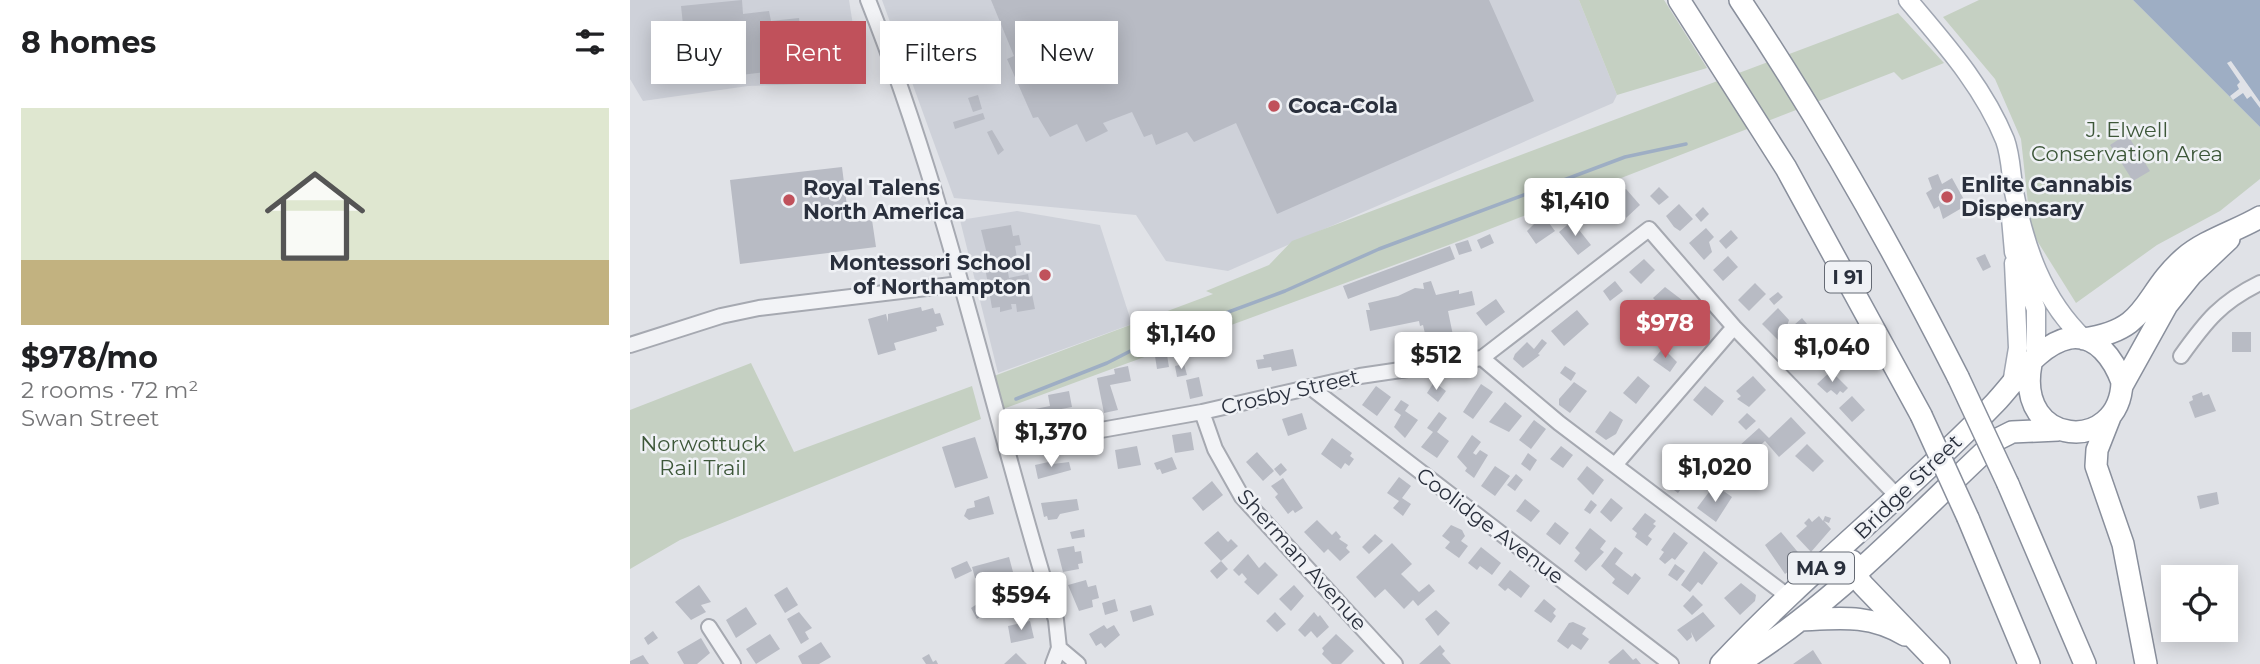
<!DOCTYPE html>
<html lang="en">
<head>
<meta charset="utf-8">
<style>
	body { margin:0; font-family:Montserrat,sans-serif; background:#f2f2f2; color:#202124; height:100vh; display:flex; flex-direction:column; font-size:26px; white-space:nowrap }
	* { box-sizing:border-box; margin:0 }
	p { font-size:23px; color:#757577 }
	.icon { flex:none; width:38px; height:38px; fill:none; stroke:currentColor; stroke-width:2; stroke-linecap:round; stroke-linejoin:round }
	.map { position:relative; flex:1; overflow:hidden }
	.side { display:flex; flex-direction:column; background:#fff; width:630px }
	.side>* { flex:none }
	.guide { position:absolute; left:21px; top:21px; width:665px; height:63px; display:flex; gap:14px }
	.tools { position:absolute; left:1531px; top:565px; display:grid; gap:14px }
	.tools a { display:grid; place-items:center; width:77px; height:77px; border-radius:0px; background:#fff; box-shadow:0 4px 18px #0003; font-size:35px }
	.price { position:absolute; translate:-50% -60px; padding:0 16px; border-radius:7px; background:#fff; color:#222; font-size:23px; line-height:46px; filter:drop-shadow(0 2px 4px #0008) }
	.price::after { content:''; position:absolute; left:50%; top:42px; width:21px; height:16px; margin-left:-10px; background:inherit; clip-path:polygon(0 0,100% 0,50% 100%) }
	.price.active { background:#c0515b; color:#fff }
	ul { padding:0; list-style:none }
	li { display:grid; align-content:center; gap:14px; height:371px; padding:0 21px }
	li span { display:grid; place-items:center; height:217px; border-radius:0px; color:#555 }
	li>.icon { margin-inline-start:auto }
	span .icon { width:126px; height:126px; fill:#fffc; stroke-width:1 }
	li b { font-size:30px }
	h2 { display:flex; justify-content:space-between; align-items:center; height:84px; padding:0 21px; font-size:30px }
	.chip { padding:0 24px; border-radius:0px; background:#fff; box-shadow:0 4px 18px #0003; font-size:24px; line-height:63px }
	.chip.active { background:#c0515b; color:#fff }
	main { display:flex; flex:1; min-height:0 }
	.map>svg:first-child { display:block }
</style>
</head>
<body>
<main>
<section class="side">
<h2>8 homes<svg class="icon" aria-label="filters" viewBox="0 0 24 24"><path d="M4 7h16M4 17h16"/><circle cx="9" cy="7" r="2"/><circle cx="15" cy="17" r="2"/></svg></h2>
<ul>
<li><span style="background:linear-gradient(#dfe7d0 70%,#c2b280 0)"><svg class="icon" aria-label="home" viewBox="0 0 24 24"><path d="M3 11l9-7 9 7M6 9v11h12V9"/></svg></span><div><b>$978/mo</b><p>2 rooms · 72 m²</p><p>Swan Street</p></div></li>
</ul>
</section>
<div class="map">
<svg width="1630" height="664" viewBox="0 0 1630 664">
	<rect width="100%" height="100%" fill="#e0e2e7"/>
	<path fill="#ced1d9" d="M0 0H219L232 82 118 86 13 101 0 79Z
		M252 0H949L987 95 983 103 598 271 536 261 506 215 324 198Z
		M387 211 470 225 502 324 368 373 330 220Z"/>
	<path fill="#c5d0c2" d="M949 0H1034L1077 68 987 95Z
		M1349 0H1503L1630 127V179L1590 211 1527 245 1446 303 1401 231 1391 139 1365 79 1313 17Z
		M1268 13 1314 63 1272 80 1264 72 816 246 373 409 364 376 583 294 576 291 639 265 662 241Z
		M121 363 164 452 342 386 351 419 50 540 0 569V410Z"/>
	<path fill="#9eaec4" d="M1503 0H1630V127Z"/>
	<path fill="#e0e2e7" d="M1601 61 1630 102V108L1621 96 1617 99 1613 93 1603 100 1600 96 1609 89 1607 85 1610 82 1597 63Z"/>
	<g fill="none" stroke-linecap="round" stroke-linejoin="round">
		<path stroke="#9eaec4" stroke-width="3.5" d="M386 399 477 363 520 341 655 291 749 249 995 157 1056 144"/>
	</g>
	<path fill="#b8bbc4" d="M112 0 113 14 139 11 141 21 169 18 171 35H176L180 67 59 81 51 6Z
		M361 0H859L904 101 647 214 606 123 564 142 557 132 526 145 522 134 514 137 502 112 473 123 478 131 456 142 447 124 420 137 408 117 403 118 377 59 384 56Z
		M348 95 352 109 343 112 338 98Z
		M353 113 355 119 325 129 323 122Z
		M362 130 374 150 368 155 357 132Z
		M1497 134 1520 171 1503 181 1480 145Z
		M212 167 219 222 242 220 246 247 110 264 100 180Z
		M1308 174 1312 184 1322 178 1337 205 1313 219 1309 206 1304 209 1296 193 1302 189 1298 178Z
		M1029 187 1039 197 1029 205 1020 196Z
		M996 189 1010 205 996 218 979 199Z
		M1049 204 1063 219 1050 231 1044 227 1036 216Z
		M1073 207 1079 214 1071 222 1065 215Z
		M913 215 925 231 906 244 897 231Z
		M942 221 961 245 948 255 929 232Z
		M381 225 383 236 389 235 391 245 385 246 387 258 376 261 379 278 398 274 405 309 387 312 386 304H381L382 309 370 312V307L362 308 355 267 360 266 351 230Z
		M1076 228 1084 237 1079 242 1082 252 1074 260 1059 243Z
		M1101 230 1108 238 1096 249 1089 241Z
		M860 234 864 243 851 249 847 240Z
		M838 240 842 251 829 255 825 244Z
		M820 246 825 259 718 299 713 286Z
		M1355 254 1361 267 1353 271 1346 258Z
		M1098 256 1108 267 1093 281 1083 270Z
		M1014 259 1025 270 1011 284 999 272Z
		M801 281 806 295 829 290V294L842 291 845 305 818 311 825 345 799 351 793 325 790 326 789 321 740 331 736 310H740L738 303 768 296 785 288 794 289 793 283Z
		M985 281 993 291 980 301 973 291Z
		M1125 283 1136 294 1119 311 1108 300Z
		M1035 287 1052 300 1037 313 1023 298Z
		M1148 292 1153 297 1144 305 1139 299Z
		M866 299 875 312 856 326 846 313Z
		M291 307 292 311 303 308 305 314 310 313 314 325 306 327 307 331 264 343 266 350 248 355 238 319 256 314 258 322V314Z
		M1148 308 1159 320 1157 326 1160 329 1148 340 1132 324Z
		M947 310 959 324 934 346 921 331Z
		M1036 314 1041 320 1034 327 1028 321Z
		M1061 316 1075 331 1063 341 1050 327Z
		M1172 318 1177 324 1169 331 1164 325Z
		M1042 322 1049 327 1041 336 1035 330Z
		M1602 332H1621V352H1602Z
		M1175 337 1186 349 1168 365 1157 354Z
		M912 339 917 343 908 354 910 355 893 368 883 359 885 354 897 342 904 349Z
		M1194 342 1202 351 1193 359 1186 350Z
		M1033 348 1047 362 1040 372 1023 360Z
		M663 349 667 366 642 371 641 367 628 369 626 360 634 359 633 355Z
		M1204 354 1210 360 1201 368 1196 361Z
		M537 355 539 367 527 369 525 356Z
		M554 364 557 375 547 377 545 366Z
		M498 366 501 381 480 385 488 410 474 413 467 378 485 374 484 369Z
		M935 366 946 373 941 381 930 373Z
		M1201 371 1218 388 1213 393 1210 391 1207 395 1201 390 1197 393 1187 384Z
		M1008 376 1020 386 1006 404 993 393Z
		M1123 376 1136 390 1119 407 1107 399 1111 396 1106 391Z
		M569 377 573 396 560 399 556 380Z
		M804 382 816 391 808 402 797 393Z
		M944 382 957 391 940 413 929 405V399Z
		M851 384 863 392 843 419 833 412Z
		M746 386 761 397 747 416 732 405Z
		M1075 386 1094 401 1082 416 1063 400Z
		M439 391 442 407 426 410 424 420 393 427 390 412 420 406 418 395Z
		M1572 392 1573 396 1579 394 1586 411 1565 418 1559 402 1563 400 1562 396Z
		M1222 396 1235 410 1222 422 1209 408Z
		M771 400 779 405 775 411 788 420 775 438 764 427 771 415 764 410Z
		M875 402 892 416 879 432 859 422Z
		M980 411 993 420 986 434 976 440 965 432Z
		M809 412 817 418 807 432 819 441 807 458 791 447 803 432 797 428Z
		M672 413 677 429 658 436 652 419Z
		M1117 413 1126 421 1116 430 1108 422Z
		M1161 417 1176 433 1149 457 1135 441 1119 456 1109 446 1129 428 1139 438Z
		M904 420 916 429 901 449 889 440Z
		M561 432 564 450 545 453 542 435Z
		M842 435 851 442 843 453 846 455 850 450 858 455 844 478 835 471 837 468 827 457Z
		M345 437 358 478 325 488 312 447Z
		M702 438 722 453 720 456 724 459 719 466 715 463 711 469 691 454Z
		M1177 444 1194 461 1183 472 1165 456Z
		M507 446 511 465 488 469 485 450Z
		M931 446 943 455 933 468 920 459Z
		M627 452 644 471 633 481 616 462Z
		M898 453 907 460 900 471 891 464Z
		M542 457 547 469 532 474 530 469 527 470 524 463Z
		M423 461V464L439 462 441 470 408 479 405 465Z
		M651 463 657 470 650 476 644 469Z
		M865 466 880 476 865 496 851 486Z
		M957 466 974 480 963 495 947 479Z
		M1059 466 1065 470 1048 493 1036 484 1049 467 1055 471Z
		M1073 467 1083 474 1078 480 1069 473Z
		M886 474 893 480 885 491 877 485Z
		M769 477 781 486 772 498 781 504 773 516 763 508 769 501 757 493Z
		M653 478 673 508 665 513 663 510 658 514 645 497 648 494 641 486Z
		M582 481 593 495 573 511 562 498Z
		M1088 487 1102 497 1086 522 1067 508 1082 488 1085 490Z
		M1587 492 1589 504 1570 509 1567 496Z
		M359 496 364 514 339 520 334 516 337 509 345 507 344 501Z
		M981 498 993 508 981 522 970 512Z
		M447 499 449 510 430 514 427 519 418 520 417 516 414 517 411 503Z
		M895 499 910 511 901 522 886 511Z
		M961 500 967 505 960 514 954 510Z
		M1015 513 1026 521 1023 524 1026 526 1018 536 1022 539 1017 546 1005 537 1007 533 1002 529Z
		M1189 516 1193 521 1195 516 1201 518 1199 523 1194 521 1201 529 1181 552 1166 536 1177 526 1174 523 1179 518 1182 522Z
		M687 520 702 535 706 531 711 537 709 539 718 545 716 548 720 552 710 561 698 549 694 553 674 532Z
		M925 522 939 533 930 545 916 534Z
		M821 525 832 530 835 536 831 541 838 546 829 558 815 548 820 542 812 536Z
		M960 528 976 541 970 549 974 552 956 571 944 561 950 553 945 548Z
		M454 529 455 537 442 539 440 532Z
		M588 531 598 542 601 539 608 546 591 561 574 543Z
		M1044 532 1058 543 1045 560 1042 558 1035 564 1029 559 1034 552 1031 550Z
		M1151 532 1172 557V561L1155 574 1135 545Z
		M745 534 753 541 739 554 732 547Z
		M762 543 782 564 771 574 789 592 799 584 805 591 788 606 783 600 774 609 755 589 745 598 726 577Z
		M444 546 445 552 451 551 453 563 448 564 449 569 433 572 427 549Z
		M851 547 871 563 862 575 850 566 847 570 838 563Z
		M985 547 993 553 985 564 1002 577 1005 573 1011 578 998 595 982 583 985 579 971 566Z
		M1074 551 1088 563 1072 585 1068 582 1060 592 1051 585Z
		M618 554 629 568 635 562 648 575 628 595 614 582 617 579 612 573 609 576 603 570Z
		M379 557 383 572 357 580 358 583 354 584 351 577 345 578 342 567Z
		M337 561 342 571 325 579 321 568Z
		M591 561 598 569 587 579 580 571Z
		M1045 564 1055 571 1047 581 1038 575Z
		M880 570 900 586 891 598 878 588 875 591 868 585Z
		M456 580 458 587 466 585 469 598 462 600 463 607 449 611 438 585Z
		M1111 583 1126 595 1125 601 1110 615 1094 598Z
		M69 585 81 602 71 605 76 612 61 620 45 602Z
		M664 585 674 596 661 611 649 599Z
		M157 587 168 605 155 613 144 595Z
		M387 591 392 606 372 609 368 597Z
		M1063 595 1073 605 1062 615 1053 606Z
		M485 599 488 611 475 615 472 603Z
		M914 599 926 609 923 613 926 616 921 623 904 611Z
		M347 604 353 615 347 619 341 608Z
		M521 605 524 615 503 622 500 611Z
		M116 607 127 624 106 638 96 620Z
		M806 610 820 623 808 636 795 619Z
		M169 612 182 628 175 632 179 639 171 644 157 619Z
		M645 612 656 624 647 632 636 621Z
		M684 612 688 617 690 615 699 627 687 638 681 631 675 637 668 630Z
		M1073 612 1085 626 1066 642 1061 632 1062 637 1057 641 1047 630Z
		M400 621 404 638 381 643 378 626Z
		M943 622 956 628 952 634 959 639 951 650 942 644 938 649 927 641 939 623Z
		M474 625 477 629 484 625 490 635 475 648 471 643 466 646 459 634Z
		M23 631 28 638 18 645 14 638Z
		M140 634 150 649 126 664 116 649Z
		M706 634 724 651 711 664H702L692 654 694 651 692 648Z
		M71 638 80 653 67 664H54L47 652Z
		M191 642 201 657 189 664H172L168 656Z
		M810 645 815 651 812 654 821 664H789Z
		M993 649 1003 660 1006 658 1011 664H980L978 662Z
		M1183 650 1192 664H1163Z
		M386 653 397 664H374Z
		M299 654 303 662 306 660 308 664H296L292 658Z
		M13 655 19 664H0V661Z"/>
	<g fill="none" stroke-linecap="round" stroke-linejoin="round">
		<defs>
			<path id="minor" d="M238 0C318 201 362 414 426 620L429 648 423 664
				M0 345 91 316 129 308 330 284
				M1551 356C1576 321 1591 302 1630 283
				M852 358 929 423 1159 597
				M680 387 1041 664
				M572 412 585 449 612 497 765 664
				M426 438 572 412 730 376 852 358 1019 229 1104 327 1268 497
				M985 465 1104 327
				M79 627 103 664
				M429 648 448 664"/>
			<path id="major" d="M1278 0C1315 44 1353 86 1375 140 1381 156 1381 176 1384 192 1395 247 1412 299 1454 339
				M1381 218 1384 252 1406 309V357
				M1382 384 1388 348 1384 263"/>
			<path id="highway" d="M1049 0 1156 168 1291 415
				M1110 0C1191 121 1262 247 1328 377
				M1454 339C1521 329 1511 296 1554 258 1575 240 1606 231 1630 217
				M1492 386 1537 305 1562 274 1599 239
				M1480 417 1467 450 1466 466 1493 544 1516 664
				M1378 484 1455 664
				M1338 518 1399 664
				M1222 561 1225 575 1233 585 1309 664
				M1171 620C1210 618 1240 614 1275 635
				M1091 664C1177 572 1277 494 1365 403 1386 381 1408 344 1440 338 1467 334 1484 360 1492 382 1490 454 1385 448 1401 364
				M1107 664C1205 604 1284 517 1368 439L1382 432 1428 430"/>
		</defs>
		<use href="#minor" stroke="#a6a9b1" stroke-width="18"/>
		<use href="#major" stroke="#a0a6b2" stroke-width="21"/>
		<use href="#highway" stroke="#898f9c" stroke-width="24"/>
		<use href="#minor" stroke="#f2f3f6" stroke-width="14"/>
		<use href="#major" stroke="#fff" stroke-width="18"/>
		<use href="#highway" stroke="#fff" stroke-width="21"/>
		<defs>
			<path id="highway-bridge" d="M1328 377 1378 484
				M1291 415 1338 518"/>
		</defs>
		<use href="#highway-bridge" stroke="#898f9c" stroke-width="24" stroke-linecap="butt"/>
		<use href="#highway-bridge" stroke="#fff" stroke-width="21"/>
	</g>
	<g fill="#c0515b" stroke="#eff1f5" stroke-width="2.5">
		<circle cx="644" cy="106" r="7"/>
		<circle cx="1317" cy="197" r="7"/>
		<circle cx="159" cy="200" r="7"/>
		<circle cx="415" cy="275" r="7"/>
	</g>
	<g text-anchor="middle" stroke-width="5" stroke-linejoin="round" paint-order="stroke">
		<g fill="#eff1f5" stroke="#656a74" stroke-width="2">
			<rect x="1195" y="261.5" width="46" height="31" rx="5"/>
			<rect x="1158" y="552.5" width="66" height="31" rx="5"/>
		</g>
		<g font-size="19" font-weight="bold" fill="#2a303d">
			<text x="1218" y="284">I 91</text>
			<text x="1191" y="575">MA 9</text>
		</g>
		<g font-size="21" font-weight="bold" fill="#2a303d" stroke="#eff1f5" text-anchor="start">
			<text x="658" y="113">Coca-Cola</text>
			<text x="1331" y="192">Enlite Cannabis<tspan x="1331" dy="24">Dispensary</tspan></text>
			<text x="173" y="195">Royal Talens<tspan x="173" dy="24">North America</tspan></text>
			<text x="401" y="270" text-anchor="end">Montessori School<tspan x="401" dy="24">of Northampton</tspan></text>
		</g>
		<g font-size="21" fill="#3d5739" stroke="#eff1f5">
			<text x="1497" y="137">J. Elwell<tspan x="1497" dy="24">Conservation Area</tspan></text>
			<text x="73" y="451">Norwottuck<tspan x="73" dy="24">Rail Trail</tspan></text>
		</g>
		<g font-size="21" fill="#2a303d" stroke="#eff1f5">
			<text transform="translate(660 392) rotate(-13)" y="7">Crosby Street</text>
			<text transform="translate(1278 487) rotate(-44)" y="7">Bridge Street</text>
			<text transform="translate(860 526) rotate(37)" y="7">Coolidge Avenue</text>
			<text transform="translate(672 560) rotate(48)" y="7">Sherman Avenue</text>
		</g>
	</g>
</svg>
<div class="tools">
<a><svg class="icon" aria-label="locate" viewBox="0 0 24 24"><circle cx="12" cy="12" r="6"/><path d="M12 2v4M12 18v4M2 12h4M18 12h4"/></svg></a>
</div>
<b class="price" style="left:945px;top:238px">$1,410</b>
<b class="price active" style="left:1035px;top:360px">$978</b>
<b class="price" style="left:551px;top:371px">$1,140</b>
<b class="price" style="left:1202px;top:384px">$1,040</b>
<b class="price" style="left:806px;top:392px">$512</b>
<b class="price" style="left:421px;top:469px">$1,370</b>
<b class="price" style="left:1085px;top:504px">$1,020</b>
<b class="price" style="left:391px;top:632px">$594</b>
<div class="guide">
<a class="chip">Buy</a>
<a class="chip active">Rent</a>
<a class="chip">Filters</a>
<a class="chip">New</a>
</div>
</div>
</main>
</body>
</html>
